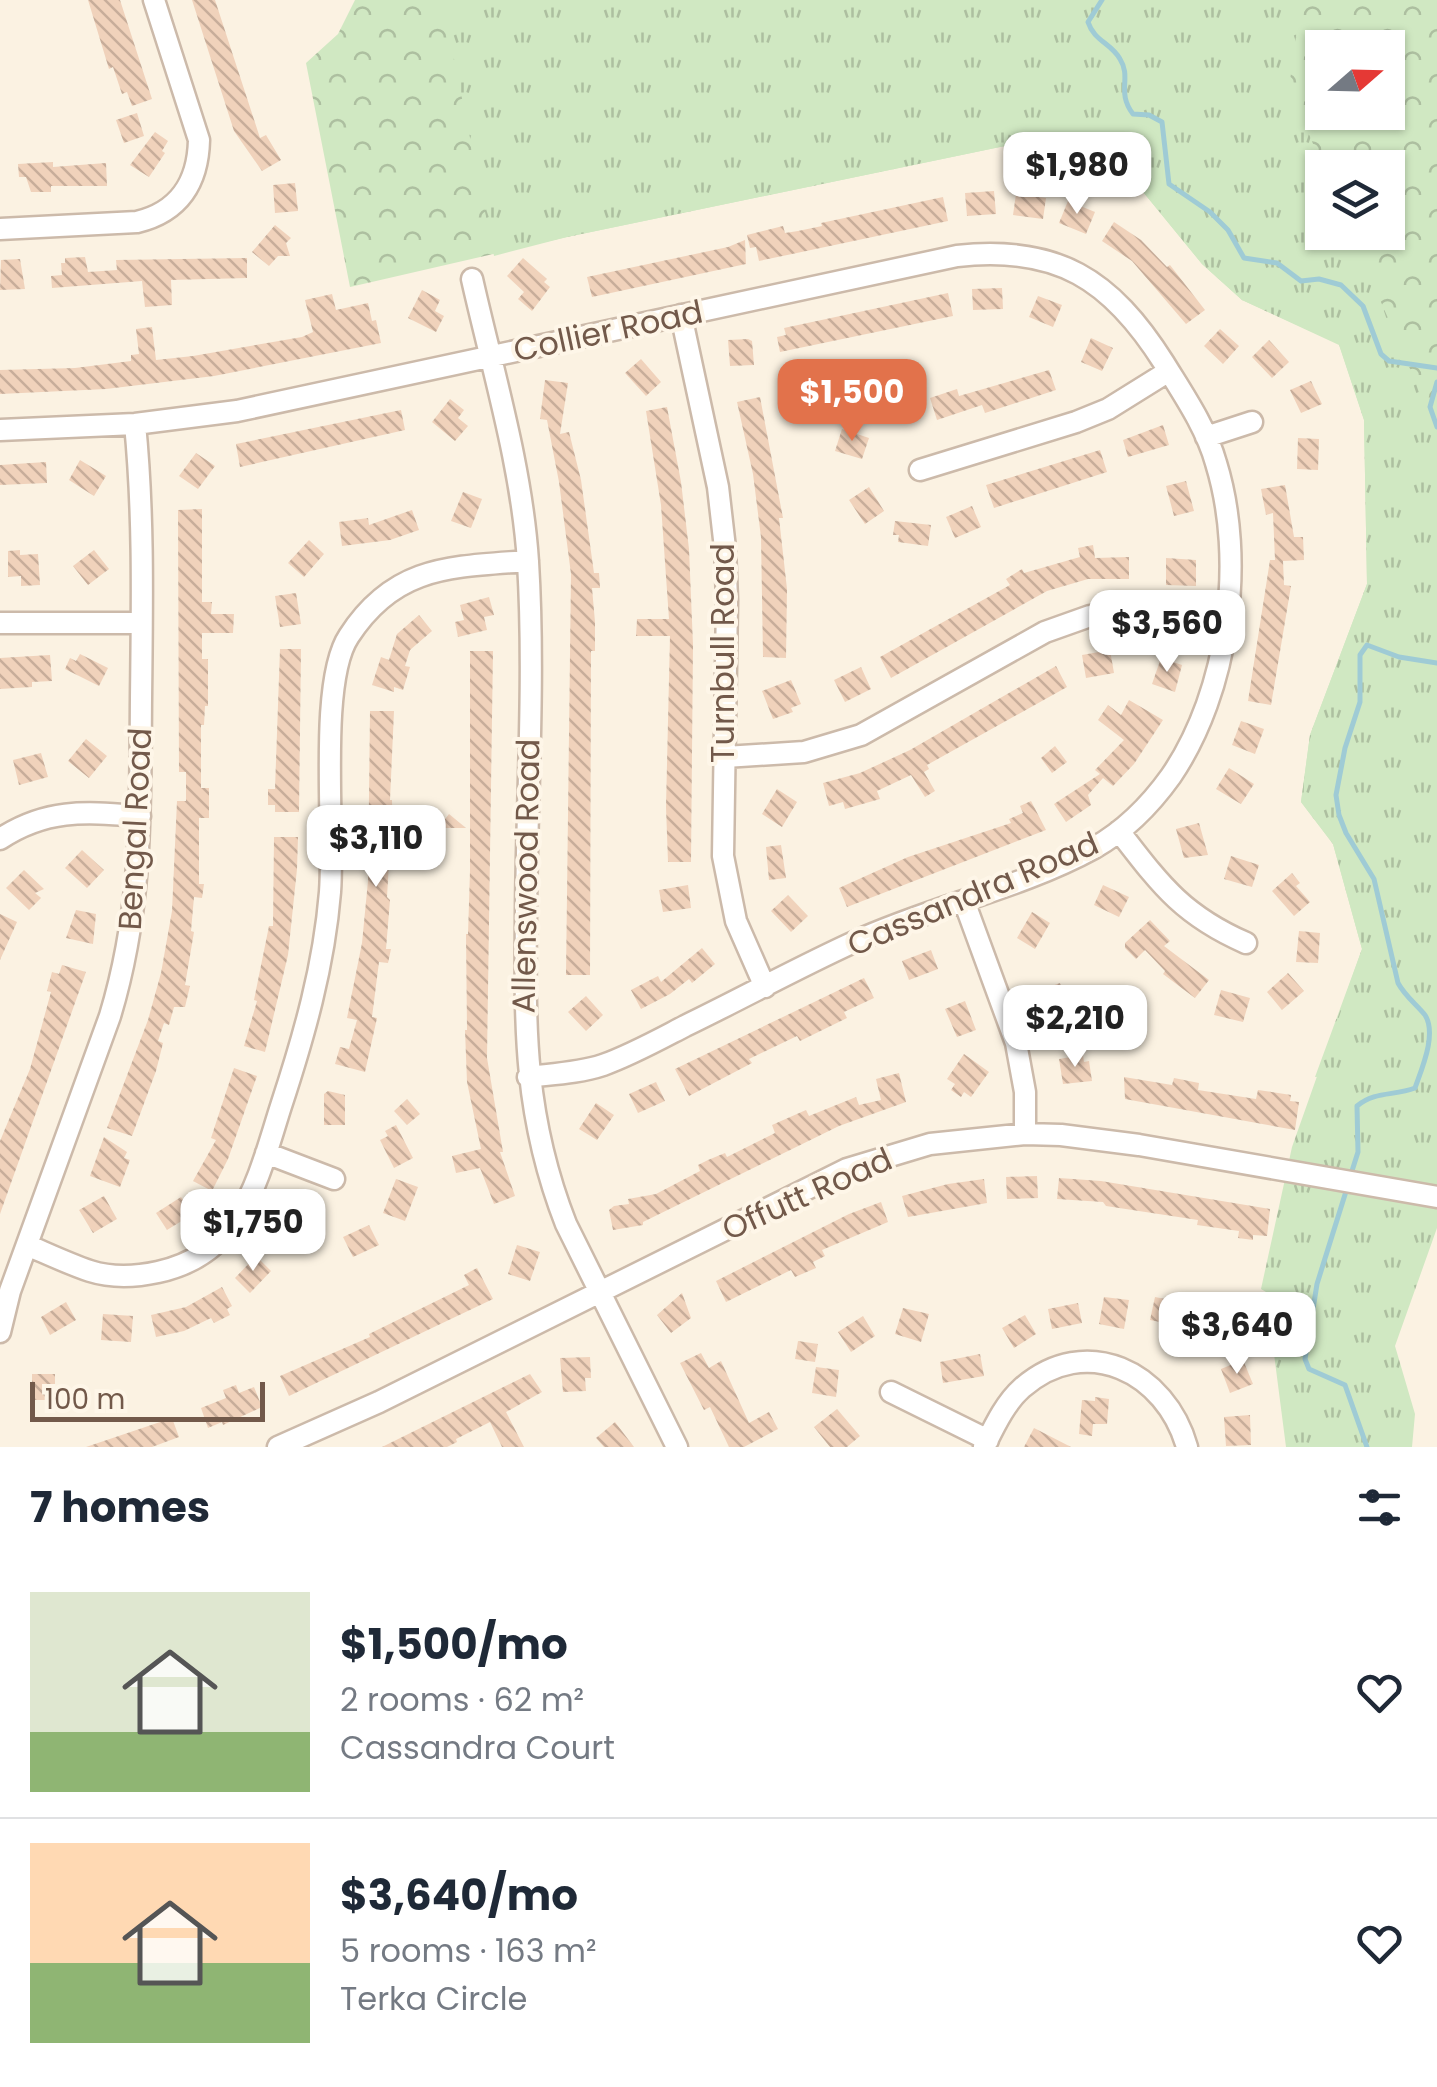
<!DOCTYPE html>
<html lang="en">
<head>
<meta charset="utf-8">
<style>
	body { margin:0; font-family:Poppins,sans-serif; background:#f6f6f7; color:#1f2937; height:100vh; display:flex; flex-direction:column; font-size:38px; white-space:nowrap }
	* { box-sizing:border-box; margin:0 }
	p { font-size:32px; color:#747a83 }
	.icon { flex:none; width:55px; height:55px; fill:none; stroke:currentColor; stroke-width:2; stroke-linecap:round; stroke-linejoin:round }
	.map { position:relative; height:1447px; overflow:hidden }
	.panel { display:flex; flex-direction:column; background:#fff; flex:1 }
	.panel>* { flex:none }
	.needle { width:65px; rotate:70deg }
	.controls { position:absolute; left:1305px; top:30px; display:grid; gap:20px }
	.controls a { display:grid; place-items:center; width:100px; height:100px; border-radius:0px; background:#fff; box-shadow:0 2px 8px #0004; font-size:50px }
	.scale { position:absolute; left:30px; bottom:25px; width:235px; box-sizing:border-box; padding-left:10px; border:5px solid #72594a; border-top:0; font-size:28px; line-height:35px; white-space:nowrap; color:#72594a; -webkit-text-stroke:8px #fef6e8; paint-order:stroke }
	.price { position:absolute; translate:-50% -85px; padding:0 22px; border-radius:20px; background:#fff; color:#222; font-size:32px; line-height:65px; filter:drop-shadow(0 2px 5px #0008) }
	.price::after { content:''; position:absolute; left:50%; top:60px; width:30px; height:22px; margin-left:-15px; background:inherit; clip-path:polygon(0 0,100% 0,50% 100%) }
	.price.on { background:#e2724b; color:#fff }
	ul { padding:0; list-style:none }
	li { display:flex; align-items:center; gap:30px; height:250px; padding:0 30px }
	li+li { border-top:2px solid #e0e1e3 }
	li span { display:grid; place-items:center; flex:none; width:280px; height:200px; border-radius:0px; color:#555 }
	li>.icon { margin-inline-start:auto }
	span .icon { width:120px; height:120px; fill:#fffc; stroke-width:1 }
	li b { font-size:42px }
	h2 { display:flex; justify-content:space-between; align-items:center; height:120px; padding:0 30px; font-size:42px }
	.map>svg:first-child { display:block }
</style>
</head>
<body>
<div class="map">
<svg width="1437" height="1447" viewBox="0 0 1437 1447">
	<defs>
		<pattern id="forest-crowns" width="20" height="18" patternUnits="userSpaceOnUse" patternTransform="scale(2.5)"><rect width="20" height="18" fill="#d0e8c2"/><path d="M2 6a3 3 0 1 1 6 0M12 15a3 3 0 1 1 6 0" fill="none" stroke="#adbfa0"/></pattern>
		<pattern id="park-tufts" width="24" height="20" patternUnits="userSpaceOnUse" patternTransform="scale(2.5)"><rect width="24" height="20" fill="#d0e8c2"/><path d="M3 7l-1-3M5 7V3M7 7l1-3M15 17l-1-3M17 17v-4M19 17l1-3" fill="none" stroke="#adbfa0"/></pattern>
		<pattern id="building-back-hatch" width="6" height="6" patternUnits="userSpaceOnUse" patternTransform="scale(2.5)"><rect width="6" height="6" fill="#f0d2bb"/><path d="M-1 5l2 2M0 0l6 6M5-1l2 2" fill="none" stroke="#c7ad9a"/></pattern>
	</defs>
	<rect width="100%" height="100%" fill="#fbf2e2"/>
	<path fill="url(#forest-crowns)" fill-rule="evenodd" d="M355 0H1437V1072L1315 1077 1362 949 1333 844 1301 802 1310 735 1367 584 1364 420 1339 344 1242 300 1202 264 1139 187 1072 132 567 237 350 287 306 63 338 34ZM1322 48H1388V112H1322ZM1322 168H1388V232H1322Z"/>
	<path fill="url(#park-tufts)" d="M442 0H1301L1289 88 1323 167 1322 232 1351 233 1437 431V1228L1395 1346 1415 1414 1412 1447H1286L1266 1292 1261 1289 1292 1147 1362 949 1333 844 1301 802 1310 735 1367 584 1364 420 1339 345 1242 300 1202 264 1139 187 1072 132 567 237 494 256Z"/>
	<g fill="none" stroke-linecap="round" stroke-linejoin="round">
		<path stroke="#9fcbd5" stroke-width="5" d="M1102 0 1088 22C1094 41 1111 43 1120 59 1132 78 1116 92 1133 114L1149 115 1162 122 1169 184 1210 212 1228 230 1244 258 1277 263 1301 281 1319 279 1341 285 1363 306 1381 354 1389 361 1437 368
			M1437 382 1430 407 1437 427
			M1351 1174 1358 1152 1357 1106C1375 1091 1394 1096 1415 1088 1422 1068 1437 1034 1425 1015 1416 1004 1405 996 1398 983L1374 879 1346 833 1339 815 1336 795 1345 748 1360 702V655L1367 645 1399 657 1437 663
			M1348 1185 1317 1284 1305 1359 1309 1369 1345 1385 1367 1447"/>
	</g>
	<path fill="url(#building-back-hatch)" d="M88 0H120L152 99 132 106 127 92 122 94 113 67 109 69Z
		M192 0H215L260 138 266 135 281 160 262 171 234 131Z
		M137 113 144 136 124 143 116 120Z
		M155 132 168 141 162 151 165 153 149 177 130 165Z
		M53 162V167L106 163 107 186H51V192H31L26 177H19L18 164Z
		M295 183 298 211 275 213 273 185Z
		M994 191 996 214 967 216 965 193Z
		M1016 194 1046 198 1043 219 1013 215Z
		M943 197 948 221 759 261 756 247 750 248 747 235 783 226 785 233 798 231 822 226 821 223Z
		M1068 201 1095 212 1086 234 1059 223Z
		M1114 222 1141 240 1167 267 1170 265 1205 310 1186 324 1132 261 1102 241Z
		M275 225 291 238 286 243 290 256H278L269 266 252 252Z
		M745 240 746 264 592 297 587 277 728 247Z
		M85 257 88 272 117 270 116 260 247 258V278L171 280 172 305 145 307 142 281 52 288 51 276 62 275 61 263H65V258Z
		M523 258 547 279 544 282 550 287 532 311 518 299 524 292 507 276Z
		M20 259 25 289 0 290 1 260Z
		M1002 288 1003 309 973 310 972 289Z
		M422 290 440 300 435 311 444 316 436 332 408 318Z
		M948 293 953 316 780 352 777 337 786 335 784 328Z
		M332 294 336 310 368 303 372 321 376 320 381 343 214 376 106 389 0 394V370L75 368 131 361V355L139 354 136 329 152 327 156 360 193 356 302 337 313 332 305 300Z
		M1038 296 1062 305 1053 327 1029 317Z
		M1220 329 1239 346 1223 364 1204 346Z
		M1091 338 1113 348 1102 371 1081 362Z
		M748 339 752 341 754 365 730 366 728 340Z
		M1269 340 1289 362 1272 378 1252 357Z
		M641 359 661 382 646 396 625 373Z
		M1049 370 1056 390 985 413 982 405 937 420 930 398 957 389 959 396Z
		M545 380 568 383 560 434 569 432 581 480 594 573H599L600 588H592L595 622V651H591L590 975H566L571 574 559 482 547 420 540 419Z
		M1311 381 1322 404 1301 413 1290 390Z
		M908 392 916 414 889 424 881 403Z
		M760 397 783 518H779L787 589 786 658 763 657 761 537 753 474 737 402Z
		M450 399 464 410 458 418 468 426 455 441 432 422Z
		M667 407 681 482 689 549 693 645 691 862H668L666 807 670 636H636L637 619H669L661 505 646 411Z
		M401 410 405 430 240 467 236 444Z
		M1163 425 1169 445 1128 457 1123 440Z
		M842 429 869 438 862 459 835 451Z
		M1298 438 1319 439 1318 470 1297 469Z
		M1100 450 1107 472 994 508 986 485Z
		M196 453 215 466 198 489 179 476Z
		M80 460 106 476 94 496 69 480Z
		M46 462 47 483 0 485V465Z
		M1186 481 1194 511 1174 516 1166 486Z
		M1285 485 1294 537H1303L1304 560 1283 561 1284 585 1291 586 1271 705 1248 701 1270 560H1275L1273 513 1266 515 1261 489Z
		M869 487 884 511 865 524 849 500Z
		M463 492 482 499 471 528 451 521Z
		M972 506 981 527 955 538 946 517Z
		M202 509V602H212L211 614H234L233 633H202V659H208V706H205L204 725H201V788H209V818H199V884H204L202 898 194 897 191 931 194 932 185 985 190 986 185 1007H174L169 1025 164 1023 158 1041 163 1043 156 1071 132 1136 107 1128 148 1020 161 973 172 911 177 801H186V772H179L178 510Z
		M412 510 419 530 390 540 342 546 339 522 368 518 369 525Z
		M895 521 931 525 928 546 898 542 899 535H893Z
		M309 540 324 554 304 577 288 563Z
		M1093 545 1095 558 1129 557V579H1088L1047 591 891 678 880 657 1010 585 1006 579 1022 569 1024 573 1080 557 1078 548Z
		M20 550V555L38 554 40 585 21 586V576L8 577V551Z
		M94 550 109 569 88 585 73 566Z
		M1166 558 1196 560V586L1166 585Z
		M296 593 301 624 280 627 275 596Z
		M489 597 494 615 484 617 487 630 458 637 455 622 464 620 460 605Z
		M419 615 432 631 410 650 405 666 410 667 403 690 394 687V692L372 685 381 657 389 660 397 634Z
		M280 649H301L299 812H275V805H268V789H275Z
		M1110 650 1114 673 1086 678 1082 655Z
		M470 651H493L487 1058 503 1152H500L515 1196 494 1204 480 1168 456 1173 452 1156 481 1149 467 1082 465 1030H467L466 934H468L470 871Z
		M80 654 108 668 99 686 65 669 70 658 76 661Z
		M50 655 52 681 32 682V687L0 689V658Z
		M1161 658 1182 665 1175 692 1152 684Z
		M1056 666 1067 687 927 765 929 769 924 772 935 791 925 797 911 775 877 791 880 799 845 809 843 802 829 806 823 783 860 773 910 750Z
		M861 667 871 689 845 702 834 680Z
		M791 680 801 704 791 708 793 712 773 719 762 691Z
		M1129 700 1163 720 1134 764 1113 786 1103 778 1088 795 1091 805 1066 822 1054 804 1100 774 1095 770 1124 740 1098 720 1108 705 1121 715Z
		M370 711H394L390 800H392L393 833H401V845H421V862H389L387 897 390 900 386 949H391L388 963 379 962 372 1017 377 1018 365 1072 335 1064 340 1047 349 1049 357 1020 347 1018 362 943 368 881Z
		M1241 721 1264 729 1255 754 1232 745Z
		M86 739 107 756 89 778 68 761Z
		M1055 746 1067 762 1052 773 1041 758Z
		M41 753 48 777 19 785 13 760Z
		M1229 768 1254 784 1241 804 1216 789Z
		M777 789 797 802 782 827 762 814Z
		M1031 801 1046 830 847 907 839 888 908 857 1011 823 1009 819 1023 813 1020 806Z
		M449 814 466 828H438Z
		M1199 823 1208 855 1184 858 1176 829Z
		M274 837H298L297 869 288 955 265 1052 244 1046 257 1001 254 1000 269 926H273Z
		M781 845 786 878 769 880 766 847Z
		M82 850 104 870 87 888 65 868Z
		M1231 856 1259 865 1252 887 1224 879Z
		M24 870 44 889 35 893 41 898 29 910 6 888Z
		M1292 873 1300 883 1296 886 1310 902 1294 916 1272 891Z
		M688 885 691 908 663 912 659 890Z
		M1103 885 1129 897 1119 917 1094 905Z
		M788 895 808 916 791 932 771 911Z
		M76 910 96 914 93 944 66 938Z
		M1032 912 1050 923 1035 949 1017 938Z
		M0 914 17 922 0 960Z
		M1150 920 1170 941 1164 946 1209 980 1195 998 1163 974 1165 971 1145 950 1136 959 1125 948V943Z
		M1299 931 1320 933 1318 963 1296 962Z
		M702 948 715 964 692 983 689 979 670 994 641 1009 631 990 658 976 661 982Z
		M931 950 938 969 909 980 902 961Z
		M62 965 86 972 0 1214V1141L30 1069 51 992 47 991 52 972 59 974Z
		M1288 973 1304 991 1282 1010 1267 992Z
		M864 978 874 998 844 1012 847 1018 800 1041 797 1036 749 1059 752 1063 689 1096 675 1069Z
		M1060 983 1069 1011 1047 1018 1038 991Z
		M1221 990 1250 998 1243 1022 1214 1015Z
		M586 996 603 1015 586 1031 568 1012Z
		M965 1001 976 1030 957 1037 945 1009Z
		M964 1054 989 1072 971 1097 964 1092 961 1097 951 1090 955 1084 947 1079Z
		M1083 1055 1084 1062 1089 1061 1092 1081 1063 1084 1059 1059Z
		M234 1068 257 1076 228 1159 212 1191 193 1181 216 1140 211 1138Z
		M899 1073 906 1102 839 1126 643 1222V1225L613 1230 609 1210 614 1206 629 1204 628 1199 656 1194 700 1171 698 1165 708 1160 725 1153 727 1157 775 1133 772 1125 806 1110 809 1116 856 1097 859 1105 881 1100 876 1079Z
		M1124 1077 1172 1085 1174 1078 1199 1083 1198 1090 1256 1099 1258 1090 1291 1095 1290 1101 1299 1102 1295 1130 1125 1099Z
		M656 1082 665 1101 638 1113 629 1094Z
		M328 1091 345 1095V1125H324V1094Z
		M407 1099 420 1114 407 1125 394 1111Z
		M596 1103 614 1115 597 1140 579 1129Z
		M396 1125 413 1158 394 1168 380 1140 388 1136 385 1131Z
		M104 1137 127 1152 124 1158 130 1160 120 1187 90 1176Z
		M1037 1176 1038 1198 1007 1199 1006 1177Z
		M1059 1178 1101 1181 1270 1209 1267 1236 1253 1235V1240L1238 1238 1239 1231 1197 1225 1198 1220 1106 1206 1103 1202 1057 1199Z
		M396 1179 418 1187 405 1221 383 1213Z
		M984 1179 987 1203 908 1217 902 1196 948 1184Z
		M104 1196 117 1219 93 1233 79 1210Z
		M181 1197 193 1214 167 1230 156 1213Z
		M881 1202 888 1222 822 1250 825 1256 813 1262 816 1268 795 1277 791 1270 726 1302 716 1281 849 1214Z
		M305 1222 312 1242 284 1252 277 1232Z
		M369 1225 379 1245 353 1257 343 1237Z
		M517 1245 540 1252 530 1281 508 1274Z
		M256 1256 271 1271 250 1293 235 1278Z
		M477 1268 493 1299 289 1396 280 1376 370 1337 369 1334 469 1285 464 1275Z
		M222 1287 232 1306 227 1309 230 1315 214 1323 211 1318 184 1331 156 1337 151 1315 186 1307Z
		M682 1293 691 1318 671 1333 657 1315Z
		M1104 1297 1129 1300 1124 1329 1099 1324Z
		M1155 1297 1185 1303 1180 1326 1150 1320Z
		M66 1302 76 1320 50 1335 41 1317Z
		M1078 1303 1082 1323 1052 1329 1048 1309Z
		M903 1308 929 1314 921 1342 895 1334Z
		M103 1314 133 1316 131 1342 101 1340Z
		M1208 1314 1231 1336 1217 1351 1194 1330Z
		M1025 1315 1036 1334 1014 1348 1002 1328Z
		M863 1316 875 1336 851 1352 838 1332Z
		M798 1341 818 1344 815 1362 795 1359Z
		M701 1353 709 1368 721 1361 749 1423 769 1412 778 1429 744 1447H729L710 1407 704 1410 680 1363Z
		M980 1354 984 1376 943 1383 940 1362Z
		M590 1357 591 1378H585L586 1391 563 1392 560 1358Z
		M1243 1360 1253 1384 1230 1393 1221 1369Z
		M816 1367 839 1370 836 1397 812 1393Z
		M32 1374H55V1400H32Z
		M530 1374 542 1392 506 1412 524 1447H502L490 1422 456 1439 457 1442 447 1447H382Z
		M236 1385 239 1393 254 1387 262 1407 223 1425 222 1422 208 1428 201 1408 226 1398 223 1390Z
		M1095 1397 1109 1399 1107 1424H1093L1092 1436 1079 1434 1082 1400 1095 1401Z
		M837 1409 860 1436 847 1447H830L814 1427Z
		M1250 1415 1251 1445 1226 1446 1224 1417Z
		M172 1418 179 1437 152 1447H86Z
		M615 1422 634 1447H604L596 1438Z
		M1034 1428 1071 1447H1024Z"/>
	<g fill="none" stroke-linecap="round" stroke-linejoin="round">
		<defs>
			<path id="minor" d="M0 229 137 222C179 212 198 183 199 140L154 0
				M472 279C493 372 522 467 528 562 535 677 527 795 526 911 525 1026 523 1114 566 1224L677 1447
				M681 315 718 487 725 548 727 600 723 856 736 921 765 987
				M0 430 135 424 237 411 957 256C1057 245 1111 279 1164 363 1183 394 1206 427 1216 463 1246 560 1229 691 1171 776 1151 804 1124 831 1094 848 1019 889 932 906 854 942 797 968 741 999 685 1026 658 1040 631 1055 603 1065 579 1073 553 1074 528 1077
				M1206 437 1252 422
				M920 470 1076 422 1108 409 1169 371
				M0 623H141
				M725 757 804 752 861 735 1045 632 1090 616 1142 617 1224 631
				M1119 831C1160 884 1182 915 1246 943
				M0 839C47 808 86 812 140 816
				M964 901 1016 1043 1025 1092V1134
				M266 1153 334 1179
				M27 1245C48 1254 69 1264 90 1271 112 1278 135 1277 158 1272 243 1254 258 1178 281 1106 304 1036 324 966 330 892 335 831 318 682 349 636 395 565 451 567 528 561
				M0 1332 10 1291 110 1016C143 907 140 811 141 699 142 607 144 516 135 424
				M891 1392 988 1440
				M278 1447 379 1402 847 1169 930 1144 1025 1134 1061 1135 1139 1145 1437 1197
				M984 1447C994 1427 1005 1403 1022 1388 1086 1332 1166 1372 1187 1447"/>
		</defs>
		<use href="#minor" stroke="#ccbaaa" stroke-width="25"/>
		<use href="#minor" stroke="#fff" stroke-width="20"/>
	</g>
	<g text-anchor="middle" stroke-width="8" stroke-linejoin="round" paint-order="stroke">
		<g font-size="32" fill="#72594a" stroke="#fef6e8">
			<text transform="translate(608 331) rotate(-12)" y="11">Collier Road</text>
			<text transform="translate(723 653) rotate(-90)" y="11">Turnbull Road</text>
			<text transform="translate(135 829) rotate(-87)" y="11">Bengal Road</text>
			<text transform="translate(526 876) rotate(-89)" y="11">Allenswood Road</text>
			<text transform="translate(973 894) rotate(-23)" y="11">Cassandra Road</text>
			<text transform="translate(807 1194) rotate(-24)" y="11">Offutt Road</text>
		</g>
	</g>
</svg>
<div class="controls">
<a><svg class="needle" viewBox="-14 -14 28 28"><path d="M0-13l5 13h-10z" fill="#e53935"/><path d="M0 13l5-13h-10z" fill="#747a83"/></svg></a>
<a><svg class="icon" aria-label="layers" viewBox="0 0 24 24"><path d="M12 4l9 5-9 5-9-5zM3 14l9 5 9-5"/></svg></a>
</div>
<div class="scale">100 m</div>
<b class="price" style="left:1077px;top:217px">$1,980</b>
<b class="price on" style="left:852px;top:444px">$1,500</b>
<b class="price" style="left:1167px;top:675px">$3,560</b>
<b class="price" style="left:376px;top:890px">$3,110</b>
<b class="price" style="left:1075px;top:1070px">$2,210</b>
<b class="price" style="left:253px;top:1274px">$1,750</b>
<b class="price" style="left:1237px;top:1377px">$3,640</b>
</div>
<section class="panel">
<h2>7 homes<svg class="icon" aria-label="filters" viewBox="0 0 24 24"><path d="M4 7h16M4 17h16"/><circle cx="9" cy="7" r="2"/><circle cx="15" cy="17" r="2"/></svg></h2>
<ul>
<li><span style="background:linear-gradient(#dfe7d0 70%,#8fb573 0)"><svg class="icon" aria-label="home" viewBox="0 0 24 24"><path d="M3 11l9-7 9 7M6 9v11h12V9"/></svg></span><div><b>$1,500/mo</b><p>2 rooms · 62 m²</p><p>Cassandra Court</p></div><svg class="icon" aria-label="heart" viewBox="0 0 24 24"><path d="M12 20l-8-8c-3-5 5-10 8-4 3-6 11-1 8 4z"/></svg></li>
<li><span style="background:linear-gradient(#ffd9b3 60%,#8fb573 0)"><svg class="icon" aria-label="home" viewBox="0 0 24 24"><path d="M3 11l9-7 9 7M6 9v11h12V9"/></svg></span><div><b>$3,640/mo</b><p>5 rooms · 163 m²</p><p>Terka Circle</p></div><svg class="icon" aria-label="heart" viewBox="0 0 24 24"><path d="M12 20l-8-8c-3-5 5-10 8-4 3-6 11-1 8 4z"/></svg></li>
</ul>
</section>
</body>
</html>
